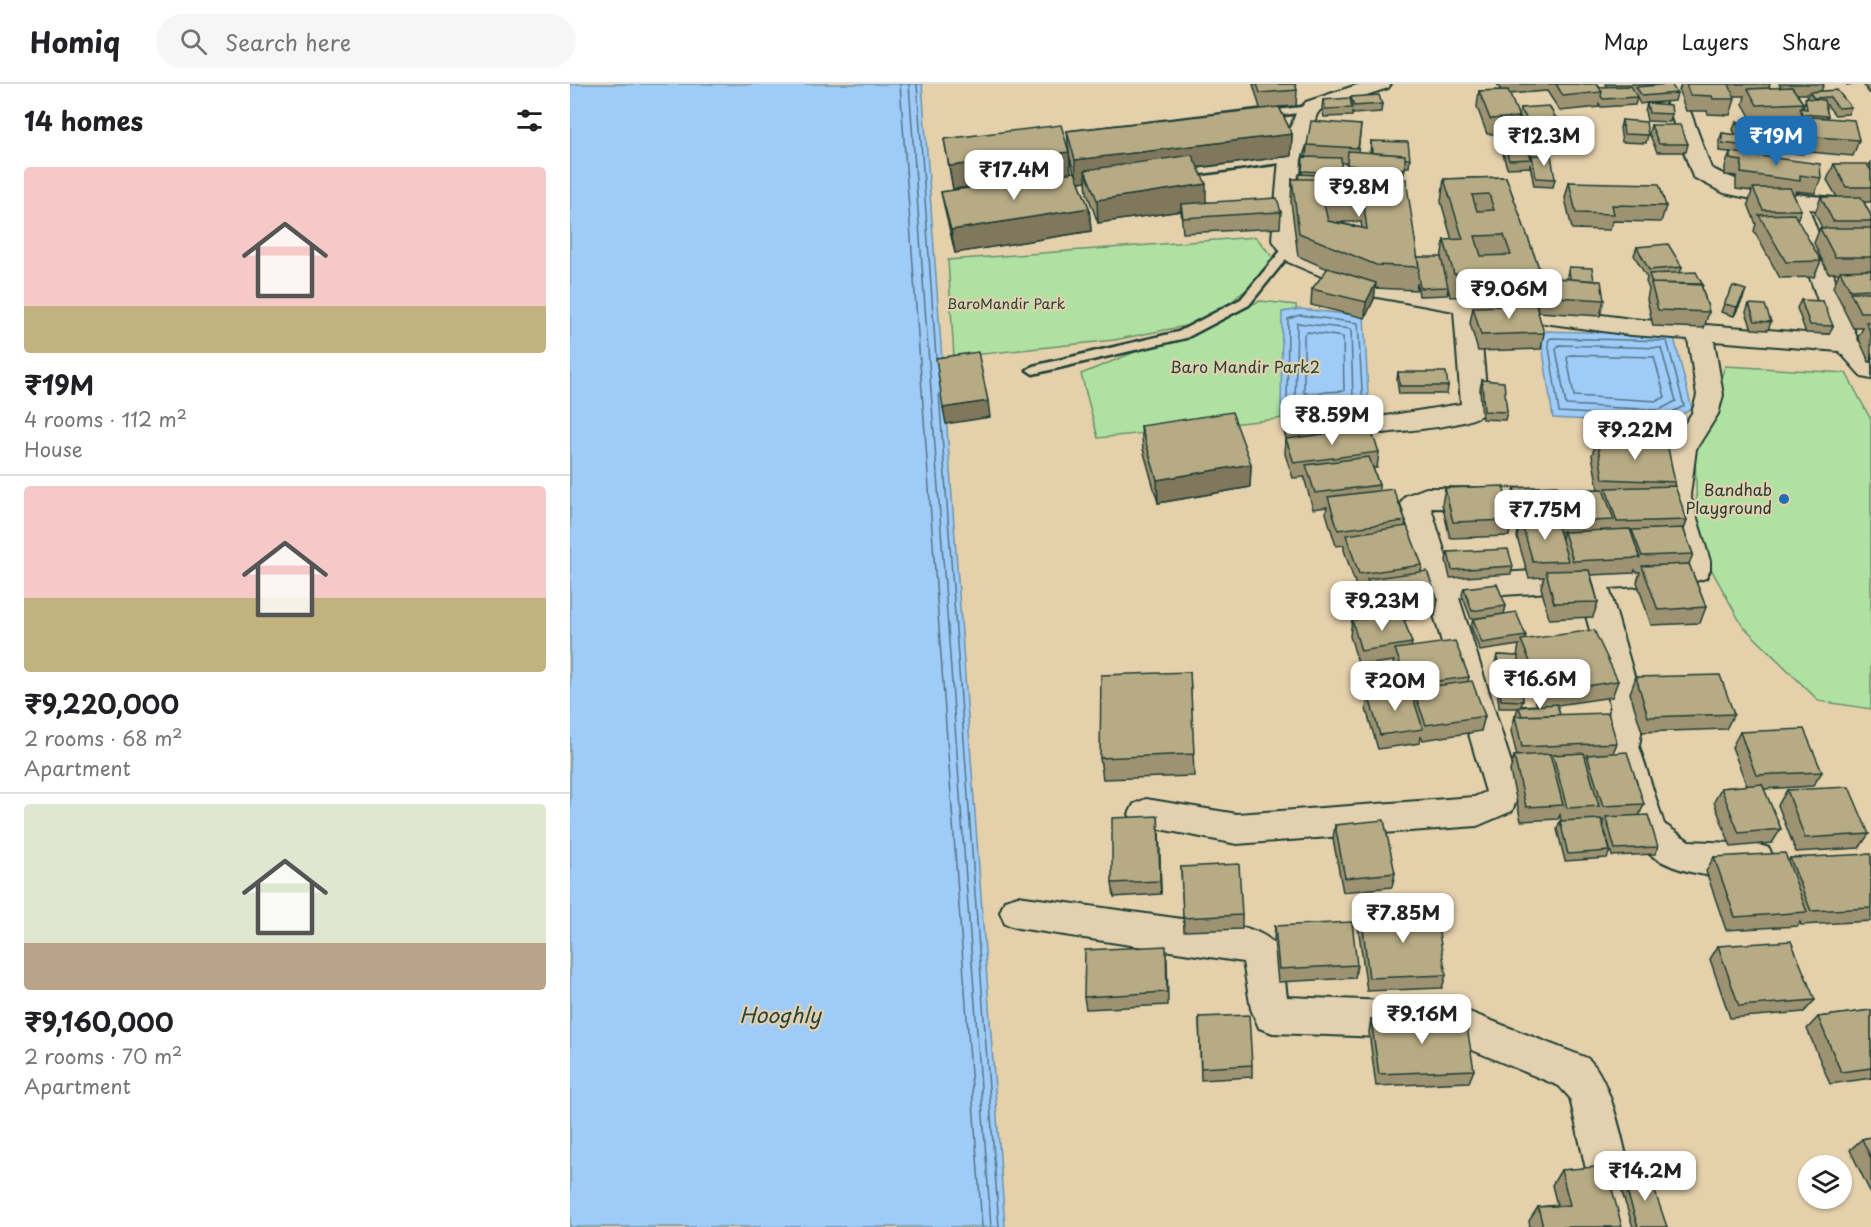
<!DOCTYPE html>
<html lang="en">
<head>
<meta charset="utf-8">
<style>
	body { margin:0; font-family:"Playpen Sans",sans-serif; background:#f6f6f6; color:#202124; height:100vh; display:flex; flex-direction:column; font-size:22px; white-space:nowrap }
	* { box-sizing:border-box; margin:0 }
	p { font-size:20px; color:#757577 }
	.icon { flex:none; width:33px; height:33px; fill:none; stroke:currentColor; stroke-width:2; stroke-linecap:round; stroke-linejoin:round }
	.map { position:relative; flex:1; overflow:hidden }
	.details { display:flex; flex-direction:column; background:#fff; width:570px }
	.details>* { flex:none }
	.fabs { position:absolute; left:1228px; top:1071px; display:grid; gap:12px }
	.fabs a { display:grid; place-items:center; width:54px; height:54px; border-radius:50%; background:#fff; box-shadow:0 2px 4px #0004; font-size:30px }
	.price { position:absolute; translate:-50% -51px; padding:0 14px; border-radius:12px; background:#fff; color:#222; font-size:20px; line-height:39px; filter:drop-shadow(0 2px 3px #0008) }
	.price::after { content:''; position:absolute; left:50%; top:36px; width:18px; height:14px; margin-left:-9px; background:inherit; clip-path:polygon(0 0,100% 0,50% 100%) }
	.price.on { background:#1f6fb2; color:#fff }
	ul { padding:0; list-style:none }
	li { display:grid; align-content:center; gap:12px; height:318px; padding:0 24px }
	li+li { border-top:2px solid #e0e0e0 }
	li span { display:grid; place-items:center; height:186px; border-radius:6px; color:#555 }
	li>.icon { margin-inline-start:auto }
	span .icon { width:108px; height:108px; fill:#fffc; stroke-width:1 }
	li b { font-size:26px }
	h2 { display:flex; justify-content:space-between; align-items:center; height:72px; padding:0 24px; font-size:26px }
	header { display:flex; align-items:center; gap:36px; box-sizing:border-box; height:84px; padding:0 30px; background:#fff; border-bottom:2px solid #e0e0e0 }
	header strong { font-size:28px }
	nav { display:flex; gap:33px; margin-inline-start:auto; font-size:21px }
	.search { width:420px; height:54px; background:#f6f6f6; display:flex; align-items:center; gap:15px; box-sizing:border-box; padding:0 21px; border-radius:33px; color:#757577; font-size:22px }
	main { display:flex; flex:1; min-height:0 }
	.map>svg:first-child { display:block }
</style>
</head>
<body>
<header>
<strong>Homiq</strong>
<div class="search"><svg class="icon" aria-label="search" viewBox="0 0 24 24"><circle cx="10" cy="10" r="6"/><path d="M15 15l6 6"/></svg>Search here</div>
<nav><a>Map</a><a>Layers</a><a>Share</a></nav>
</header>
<main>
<section class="details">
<h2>14 homes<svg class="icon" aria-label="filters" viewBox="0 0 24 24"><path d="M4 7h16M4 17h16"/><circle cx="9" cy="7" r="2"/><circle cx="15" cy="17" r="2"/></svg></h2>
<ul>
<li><span style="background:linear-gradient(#f6c9c9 75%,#c2b280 0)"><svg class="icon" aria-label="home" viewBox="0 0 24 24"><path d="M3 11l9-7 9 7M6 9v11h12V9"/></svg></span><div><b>₹19M</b><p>4 rooms · 112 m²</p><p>House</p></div></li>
<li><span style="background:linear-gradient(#f6c9c9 60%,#c2b280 0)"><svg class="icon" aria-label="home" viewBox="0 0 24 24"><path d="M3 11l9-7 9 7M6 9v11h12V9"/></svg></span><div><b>₹9,220,000</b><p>2 rooms · 68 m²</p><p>Apartment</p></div></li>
<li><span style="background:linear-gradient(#dfe7d0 75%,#b9a48a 0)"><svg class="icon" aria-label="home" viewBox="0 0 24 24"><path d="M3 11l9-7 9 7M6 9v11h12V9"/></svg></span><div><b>₹9,160,000</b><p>2 rooms · 70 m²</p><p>Apartment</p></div></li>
</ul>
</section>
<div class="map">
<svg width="1301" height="1143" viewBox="0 0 1301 1143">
	<rect width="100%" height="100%" fill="#e4d0ab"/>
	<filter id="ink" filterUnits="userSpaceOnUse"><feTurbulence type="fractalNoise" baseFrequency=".0167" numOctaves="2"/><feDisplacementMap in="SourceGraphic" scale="12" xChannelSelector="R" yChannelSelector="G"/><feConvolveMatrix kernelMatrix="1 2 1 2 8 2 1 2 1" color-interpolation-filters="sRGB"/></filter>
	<g filter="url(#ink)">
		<path fill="#afe2a2" stroke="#67906b" stroke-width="1.5" d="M686 153 708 180 636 238 544 256 384 273 378 176Z
			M690 217 726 221 735 329 707 335 528 354 511 290Z
			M1155 282 1276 289 1301 336V625L1249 617 1172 541 1128 461 1125 370Z"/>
		<path fill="#9fcbf9" stroke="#6c92aa" stroke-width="1.5" d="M0 0H352L435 1143H0Z
			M730 225 794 232 799 329 711 334 712 228Z
			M970 247 1103 250 1122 325 1093 340 983 334Z"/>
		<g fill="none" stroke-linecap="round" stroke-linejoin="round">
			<path stroke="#527683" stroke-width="1.5" d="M330 0 412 1143
				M339 0 421 1143
				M347 0 366 273
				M738 248 773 253 774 307 734 309V251Z
				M981 254 1097 257 1114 322 1091 334 989 328 978 257Z
				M989 261 1091 264 1106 317 1089 326 996 321 986 265Z
				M1000 271 1084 273 1095 313 1087 317 1004 312 997 274Z
				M369 309 429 1143
				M781 316 725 318 727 239 781 245 783 316
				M717 324 718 235 730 231 788 239 793 321 787 324"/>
			<defs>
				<path id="lane" d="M739 22 744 25 743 27 692 34 687 31 692 28Z
					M720 72 725 75 724 77 610 93 605 90 610 87Z
					M718 162 724 165 679 221 616 254 463 290 457 286 463 282 608 248 671 215 714 163Z"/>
				<path id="street" d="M790 0H821L818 4 750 26 747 30 731 75 726 155 735 168 811 200 862 208 1061 235 1260 251 1215 122 1154 109 1123 93 1090 0H1110L1141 84C1192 111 1244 112 1301 117V131L1239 125 1288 257 1301 271V295L1292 293 1269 267 1144 257 1153 311 1148 330 1126 365 1120 411 1140 477V486L1136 494 1119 499 1039 504 1072 620 1073 637 1069 662 1094 740 1119 757 1186 760 1199 764 1204 775 1199 786C1160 800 1098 791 1069 761 1057 748 1054 721 1049 705 1045 692 1035 674 1036 661 1036 647 1040 634 1040 620L1009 506 889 514 950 707 942 727 907 742 667 760 564 740 559 730 564 720 576 715 667 730 904 713 916 708 831 419 835 412 856 404 985 405 995 408 999 415 995 422 985 425 861 424 882 492 1110 478 1096 426 1061 423 1057 416 1061 409 1092 406 1098 365 1122 329 1127 311 1118 255 1061 251 909 230 918 325C907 343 836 346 813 349L803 346 799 340 803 334 891 320 884 227 796 211 718 178 702 155 709 75 726 29 736 18Z
					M448 812 676 844C717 857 712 875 717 913L868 919 884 922 1017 974C1046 995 1062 1105 1071 1143H1029L1000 1014 989 1002 883 958 868 955 703 949 689 944 681 925 673 878 448 844 435 840 430 828 435 816Z"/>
			</defs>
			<use href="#lane" stroke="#1f3d34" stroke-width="5"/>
			<use href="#street" stroke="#1f3d34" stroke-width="4"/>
			<use href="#lane" fill="#e2d0ae" fill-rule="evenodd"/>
			<use href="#street" fill="#e2d0ae" fill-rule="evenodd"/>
		</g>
		<path fill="#9d9372" stroke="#1f3d34" stroke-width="1.5" fill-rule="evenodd" d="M683 0H725L727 6 726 22 709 23 722 50 721 72 628 84 636 118 711 128 710 144 613 149 611 127 528 139 517 109 516 97 509 98 519 124 521 147 385 169 376 131 371 108 437 99 383 105 374 55 499 68 501 89 504 88 499 70 497 47 690 24Z
			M927 0H1027L1029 3H1037L1035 0H1096V1L1107 9 1105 17 1079 19 1102 30 1100 38 1077 37 1075 27 1077 19 1070 20 1067 14 1065 21 1031 23 1029 19V23L990 27 977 7 939 10 949 33 946 48 961 74 962 71 985 95 983 103 964 102 960 80V83L937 84 929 56 931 50H917L907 23 909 7 931 6Z
			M1111 0H1200L1199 4H1211L1209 0H1254L1251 7 1281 23 1278 30 1265 31 1257 21H1255L1258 32 1257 34 1289 56 1283 72 1240 68 1235 48 1239 39 1229 38 1228 33 1227 35 1182 36 1173 20 1175 12H1164L1165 15 1160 31 1138 30 1137 27H1116L1109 7ZM1227 10H1238L1233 22V25L1231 24 1233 19Z
			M1276 0H1301V9H1299L1293 0 1277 1Z
			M781 13 812 20 811 28 783 30 782 27V32L754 33 752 24 753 16H780Z
			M950 24 986 34 985 42 956 44 949 32Z
			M1052 36 1078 51 1076 59 1052 58 1050 44Z
			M1166 38H1183L1180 46 1172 52 1177 62 1174 70 1251 94 1245 109 1226 107 1224 112 1231 126 1227 136 1251 177 1244 193 1210 194 1184 147 1186 140 1178 120 1182 107 1166 105V92L1155 91V83L1160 68 1149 67V57L1152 49 1166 51 1163 46Z
			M1193 38 1236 62 1233 70 1209 68 1206 55H1204V59L1202 66 1178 63 1179 54 1181 46 1190 47Z
			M791 41 788 68 800 69 801 57 840 75 839 83H835L833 95 847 173 871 175 874 156H882L871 118 874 95 936 93 970 187 965 210 880 213 878 204 877 211 849 212 847 199 846 206 805 204 804 215 795 234 741 221 742 205 758 185 728 172 721 118 722 95H728L732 90 733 73H736L737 61ZM771 79H777V83H773L772 95H770ZM767 138H791L792 144Z
			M1081 41 1118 60 1116 68H1087L1079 49Z
			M1301 77V118H1294L1301 132V278H1299L1288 253 1293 244H1283L1273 224 1274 221 1273 222 1263 203 1269 189H1258L1244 159 1250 144H1252L1245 129 1251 113H1267L1257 96 1264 80 1298 83Z
			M999 98 1096 122 1091 138 1043 137 1040 146 1002 145 995 114Z
			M1067 163 1112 183 1110 189 1133 201 1132 203 1139 228 1134 244 1083 242 1077 215 1079 205 1076 198 1077 194 1064 171Z
			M999 183 1024 197 1034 216 1030 232 968 228 966 209 970 193 997 195V191Z
			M1173 214 1164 232 1151 228 1154 220Z
			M1231 216 1263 242 1259 250 1236 249 1227 224Z
			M1179 220 1201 238 1198 246 1182 245 1176 228Z
			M903 223 974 249 971 265 908 267 900 239Z
			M828 288 878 302 877 310H829L827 296Z
			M912 296 937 328 935 336 912 335 910 305Z
			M713 326 792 342V345L809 368 807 384H803L809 401V407L836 437 835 443 852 481 851 488 868 516 865 532 834 536 842 559 841 563 899 593 898 597 915 632 911 647 853 656 851 653 850 659 808 665 796 625 798 610 831 605 823 580 824 577 789 582 780 552 782 536 803 533 795 511 796 504 787 505 774 466V461L766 462 756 429 757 423 743 425 735 397V393L723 394 715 370 716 354 712 342Z
			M571 342 681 380 680 403 588 419 573 365Z
			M1027 355 1105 398 1104 402 1117 436 1114 446 1123 470 1119 480 1136 523 1130 539 1081 541 1067 498 1070 488H1066L1065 486 1064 489 1021 491 1028 518 1023 533 979 535 971 503 974 493 959 494 947 453 948 447 940 420 944 404 989 409 990 406 1028 405 1022 371ZM993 446V449L992 455 990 448H992Z
			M875 404 942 436 939 452 880 454 872 420Z
			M878 468 943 482 941 490 880 494 876 476Z
			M894 504 936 522 934 530 901 535 892 511Z
			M903 535 956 552 955 556 1048 597 1042 613 987 621 990 631 1047 659 1043 669 1074 720 1069 732 1088 763 1085 770 1042 772 1033 741 1034 736 1031 737 1040 767 1037 774 995 777 987 745 990 737H991L990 731 988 735 951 737 940 687 944 672H947L941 647 945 632H947L946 630 948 624H929L925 579 927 571 947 572 949 561 910 567 901 543ZM948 575 967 621 951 622 953 617Z
			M620 588 624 692 533 695 530 674Z
			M1066 593 1164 630 1156 645 1072 648 1060 609Z
			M1170 648 1252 688 1243 702 1194 705 1211 745 1202 759 1161 763 1144 718 1151 704 1177 702 1162 663Z
			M1217 706 1299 750 1289 764 1226 768 1208 721Z
			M765 741 825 789 822 803 773 808 763 755Z
			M589 746 591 810 544 813 542 799Z
			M1144 773 1218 778 1220 774 1301 773V837L1231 841 1230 838 1228 842 1156 846 1136 787Z
			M611 783 672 831V845L614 847Z
			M791 828 876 891 872 904 797 907 788 842Z
			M705 842 787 881 785 894 708 898 704 855Z
			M1148 862 1245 916 1234 928 1160 934 1140 875Z
			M597 875 598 921 516 925 514 913Z
			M1301 926V994L1260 1000 1237 945 1248 933Z
			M629 933 682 981V993L631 996Z
			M801 935 904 986 899 998 806 1002 799 948Z
			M1301 1053V1110L1280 1066 1292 1055Z
			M991 1086 1052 1143H960L959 1137 968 1123 987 1121 982 1101Z
			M1053 1094 1097 1143H1063L1049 1099Z"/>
		<path fill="#80785d" stroke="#1f3d34" stroke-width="1.5" d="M1183 38 1180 46 1168 55 1170 47Z
			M722 50 721 72 519 97 515 86 516 97 507 98 505 76Z
			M499 68 501 91 383 105 379 82Z
			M636 100V123L611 120V127L528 139 527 116Z
			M519 124 521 147 385 169 381 146Z
			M806 199 804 215 795 234 796 218Z
			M1176 206 1173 214 1164 232 1167 223Z
			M418 317 420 333 376 340 373 324Z
			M681 380 680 403 588 419 587 396Z
			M588 732 589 746 591 810 590 797Z"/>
		<path fill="#b7ab85" stroke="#1f3d34" stroke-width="1.5" fill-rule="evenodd" d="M687 0H725L727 6 690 9Z
			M986 0H1027L1032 8 993 12Z
			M1101 0 1107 9 1072 12 1066 3Z
			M1116 0H1159L1165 15H1143L1142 12 1120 11Z
			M1061 2 1067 13 1033 15 1031 12 1032 8 1029 3Z
			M1222 3 1233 19 1187 21 1178 5Z
			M938 6 949 33 920 35 909 7Z
			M1267 6 1281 23 1268 24 1260 13 1244 14 1239 8Z
			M809 11 812 20 784 22 781 13Z
			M780 14 782 24 755 25 753 16Z
			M1235 14 1254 16 1258 32 1232 30 1230 24 1237 25Z
			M1077 19 1101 21 1102 30 1079 29Z
			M979 22 986 34 958 37 950 24Z
			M709 23 722 50 505 76 497 47Z
			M1241 33 1284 36 1289 56 1246 53Z
			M1052 36 1076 38 1078 51 1054 50Z
			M741 37 791 41 788 64 737 61Z
			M1166 38H1183L1170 47Z
			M1193 38 1231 41 1236 62 1212 60 1209 47 1194 46Z
			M491 41 499 68 379 82 374 55Z
			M1081 41H1110L1118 60H1089Z
			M1181 46 1204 49V59L1181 55Z
			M953 48 961 75 939 76 931 49Z
			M1152 49 1176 52 1177 62 1152 59Z
			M801 57 838 58 840 75H835V71L802 69Z
			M778 67 835 71V85L820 84 821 95H773V83L804 84 777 81Z
			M1160 68 1250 80 1251 94 1230 91V97L1171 89 1172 77 1160 75Z
			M622 71 636 100 527 116 515 86Z
			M962 71H981L985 95 966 94Z
			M733 73 771 74V89L732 87Z
			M1264 80H1297L1301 87V103H1276Z
			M505 88 519 124 381 146 371 108Z
			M729 90 765 92 764 95H728Z
			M936 93 970 187 884 190 874 156 893 155 874 95ZM919 110 924 126 907 127 902 111ZM934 151 941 171 911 172 905 152Z
			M722 95H836L849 183 806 181 729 149ZM793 115 797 145 758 137 753 116Z
			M999 98 1089 100 1096 122 1042 121 1044 130 1006 129Z
			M1183 104H1220L1231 126H1193Z
			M1251 113H1291L1301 132V137H1263Z
			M707 114 711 128 613 134 611 120Z
			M1224 130 1251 177 1216 178 1189 131Z
			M1250 144H1301V173H1265Z
			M1098 160 1112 183 1079 186 1067 163Z
			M847 173H871L878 203 850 204 848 191 849 183Z
			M999 183 1022 184 1024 197 1000 195Z
			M758 184 806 199 796 218 742 205Z
			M1301 186V205L1280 206 1270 187Z
			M1126 188 1133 201 1082 199 1079 190Z
			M970 193 1031 197 1034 216 971 212Z
			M1081 199 1131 200 1139 228 1088 226Z
			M1163 202 1176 206 1167 223 1154 220Z
			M1280 208H1301V228H1290Z
			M1231 216 1253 217 1263 242 1240 241Z
			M1179 220 1195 221 1201 238 1185 237Z
			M966 221 974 249 911 251 903 223Z
			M1296 238H1301V250Z
			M408 268 418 317 373 324 366 274Z
			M828 288H876L878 302H830Z
			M912 296 934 298 937 328 914 327Z
			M783 318 792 342 721 350 713 326Z
			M662 328 681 380 587 396 571 342Z
			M800 344 809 368 724 379 716 355Z
			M1027 355 1097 359 1105 398 1033 395Z
			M799 373 809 401 745 409 736 381Z
			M933 402 942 436 883 438 875 404Z
			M987 402 996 433 953 435 944 404Z
			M1105 402 1117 436 1047 438 1036 404Z
			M823 405 836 437 768 446 758 413Z
			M1033 405 1044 436 999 438 990 406Z
			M986 435 998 477 963 478 951 437Z
			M837 442 852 481 789 490 776 451Z
			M1113 444 1123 470 1072 472 1062 446Z
			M1060 445 1070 474 1003 477 994 448Z
			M938 465 943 482 882 486 878 468Z
			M1119 480 1136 523 1088 526 1072 482Z
			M1019 486 1028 518 984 519 976 487Z
			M857 487 868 516 807 524 797 495Z
			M927 500 936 522 902 527 894 504Z
			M946 528 956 552 912 559 903 535Z
			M832 530 842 559 791 567 782 536Z
			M1024 546 1048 597 973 609 951 556Z
			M885 557 899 593 838 601 825 565Z
			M927 571 948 572 953 617 931 616Z
			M620 588 624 670 530 674 531 591Z
			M1150 591 1164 630 1078 633 1066 593Z
			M902 597 915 632 856 641 843 605Z
			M840 604 853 645 810 651 798 610Z
			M987 620 990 631 952 632 949 623Z
			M1038 629 1047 659 952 663 945 632Z
			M1234 645 1252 688 1186 691 1170 648Z
			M1057 668 1074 720 1033 722 1017 671Z
			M1014 669 1029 722 997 724 983 671Z
			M980 670 993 721 956 723 944 672Z
			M1192 700 1211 745 1169 749 1151 704Z
			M1279 703 1299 750 1235 754 1217 706Z
			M1078 731 1088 763 1045 765 1036 733Z
			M588 732 590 797 542 799V734Z
			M1031 735 1040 767 998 770 990 737Z
			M814 736 825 789 775 794 765 741Z
			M1215 769 1237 828 1165 833 1144 773Z
			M1300 770 1301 773V824L1241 827 1220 774Z
			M669 780 672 831 613 834 611 783Z
			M865 825 876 891 799 894 791 828Z
			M782 838 787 881 709 885 705 842Z
			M1221 857 1245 916 1169 922 1148 862Z
			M596 862 597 908 514 913 515 866Z
			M1301 926V984L1271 988 1248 933Z
			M679 931 682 981 631 984 629 933Z
			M895 931 904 986 809 990 801 935Z
			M1301 1053V1074L1292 1055Z
			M1036 1082 1052 1143H973L968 1123 1000 1121 991 1086Z
			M1079 1090 1097 1143H1068L1053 1094Z"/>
	</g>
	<circle fill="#1f6fb2" stroke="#e2d0ae" stroke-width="2" cx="1214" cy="415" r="6"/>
	<g text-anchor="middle" stroke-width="4.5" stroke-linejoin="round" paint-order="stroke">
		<g font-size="14" fill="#26453a" stroke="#e2d0ae">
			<text x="436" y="225">BaroMandir Park</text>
		</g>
		<g font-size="16" fill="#26453a" stroke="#e2d0ae">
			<text x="675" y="289">Baro Mandir Park2</text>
		</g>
		<g font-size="16" fill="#1f3d34" stroke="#e2d0ae" text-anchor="end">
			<text x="1202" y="412">Bandhab<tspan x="1202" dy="18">Playground</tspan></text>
		</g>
		<g font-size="21" font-style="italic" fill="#25443e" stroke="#e2d0ae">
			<text x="210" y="939">Hooghly</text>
		</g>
	</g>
</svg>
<div class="fabs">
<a><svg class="icon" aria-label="layers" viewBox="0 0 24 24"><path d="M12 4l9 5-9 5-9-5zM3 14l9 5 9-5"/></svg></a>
</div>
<b class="price" style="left:974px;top:83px">₹12.3M</b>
<b class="price on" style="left:1206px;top:83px">₹19M</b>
<b class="price" style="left:444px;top:117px">₹17.4M</b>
<b class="price" style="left:789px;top:134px">₹9.8M</b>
<b class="price" style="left:939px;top:236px">₹9.06M</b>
<b class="price" style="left:762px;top:362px">₹8.59M</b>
<b class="price" style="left:1065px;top:377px">₹9.22M</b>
<b class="price" style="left:975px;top:457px">₹7.75M</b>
<b class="price" style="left:812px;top:548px">₹9.23M</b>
<b class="price" style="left:970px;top:626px">₹16.6M</b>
<b class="price" style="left:825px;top:628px">₹20M</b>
<b class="price" style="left:833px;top:860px">₹7.85M</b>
<b class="price" style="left:852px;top:961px">₹9.16M</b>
<b class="price" style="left:1075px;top:1118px">₹14.2M</b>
</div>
</main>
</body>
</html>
